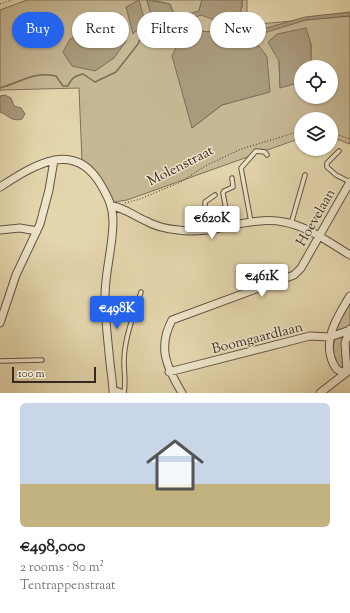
<!DOCTYPE html>
<html lang="en">
<head>
<meta charset="utf-8">
<style>
	body { margin:0; font-family:"Sorts Mill Goudy",serif; background:#f6f6f6; color:#222; height:100vh; display:flex; flex-direction:column; font-size:15px; white-space:nowrap }
	* { box-sizing:border-box; margin:0 }
	p { font-size:13px; color:#767676 }
	.icon { flex:none; width:22px; height:22px; fill:none; stroke:currentColor; stroke-width:2; stroke-linecap:round; stroke-linejoin:round }
	.map { position:relative; height:393px; overflow:hidden }
	.details { display:flex; flex-direction:column; background:#fff; flex:1 }
	.details>* { flex:none }
	.hud { position:absolute; left:12px; top:12px; width:326px; height:36px; display:flex; gap:8px }
	.tools { position:absolute; left:294px; top:60px; display:grid; gap:8px }
	.tools a { display:grid; place-items:center; width:44px; height:44px; border-radius:50%; background:#fff; box-shadow:0 1px 3px #0004; font-size:20px }
	.scale { position:absolute; left:12px; bottom:10px; width:84px; box-sizing:border-box; padding-left:4px; border:2px solid #382820; border-top:0; font-size:11px; line-height:14px; white-space:nowrap; color:#382820; -webkit-text-stroke:3px #ede4c9; paint-order:stroke }
	.price { position:absolute; translate:-50% -34px; padding:0 9px; border-radius:4px; background:#fff; color:#222; font-size:13px; line-height:26px; filter:drop-shadow(0 1px 2px #0008) }
	.price::after { content:''; position:absolute; left:50%; top:24px; width:12px; height:9px; margin-left:-6px; background:inherit; clip-path:polygon(0 0,100% 0,50% 100%) }
	.price.active { background:#2563eb; color:#fff }
	ul { padding:0; list-style:none }
	li { display:grid; align-content:center; gap:8px; height:212px; padding:0 20px }
	li+li { border-top:1px solid #e0e0e0 }
	li span { display:grid; place-items:center; height:124px; border-radius:6px; color:#555 }
	li>.icon { margin-inline-start:auto }
	span .icon { width:72px; height:72px; fill:#fffc; stroke-width:1 }
	li b { font-size:17px }
	.pill { padding:0 14px; border-radius:18px; background:#fff; box-shadow:0 1px 3px #0004; font-size:14px; line-height:36px }
	.pill.active { background:#2563eb; color:#fff }
	.map>svg:first-child { display:block }
</style>
</head>
<body>
<div class="map">
<svg width="350" height="393" viewBox="0 0 350 393">
	<rect width="100%" height="100%" fill="#e3d5ac"/>
	<filter id="stains"><feTurbulence type="fractalNoise" baseFrequency=".005" numOctaves="4"/><feColorMatrix values="0 0 0 0 .2 0 0 0 0 .09 0 0 0 0 .02 0 0 0 .5 -.17"/></filter>
	<radialGradient id="worn" r=".72"><stop offset=".6" stop-color="#630" stop-opacity="0"/><stop offset="1" stop-color="#630" stop-opacity=".3"/></radialGradient>
	<path fill="#c6b894" stroke="#7f705a" fill-rule="evenodd" d="M27 0H147L153 21 175 17 170 4 152 0H202L199 10 235 24 242 7V0H247V25L350 16V144L331 137V119H301V138L127 200 114 202 97 172 82 161 79 88 2 90 0 91V10ZM201 31 213 33 270 91 222 105 192 128ZM311 44V67H331V97H301V82L280 87 279 61Z
		M350 301V324L349 326 338 331 335 327Z
		M340 337 343 339 345 366 340 368C331 361 332 349 335 339Z"/>
	<path fill="#a99a7c" stroke="#7c6c57" d="M139 0 145 22 133 34 126 7Z
		M147 0 170 4 175 17 153 22Z
		M202 0H242V7L237 21 263 29 305 17 350 12V16L306 20 264 33 234 27 201 15 166 28 156 38C156 19 186 15 199 11Z
		M121 14 126 41 114 58 95 71 72 66 63 52 70 39Z
		M306 28 311 44V67H301V82L280 88 279 61 268 42 277 34Z
		M201 31 239 34 260 47 267 57 270 92 222 105 192 128 172 56 181 36Z
		M5 95 11 98 14 106 21 108 25 114 22 119C11 122 10 116 0 112V96Z"/>
	<g fill="none" stroke-linecap="round" stroke-linejoin="round">
		<path stroke="#7c6c57" stroke-width="1.5" d="M0 88C22 82 33 71 56 76L63 86H68C71 78 75 76 83 74L95 82 116 72 138 44 140 39C146 36 151 38 156 36"/>
		<defs>
			<path id="lane" d="M339 151 327 163V167L336 175 350 182
				M251 222 241 168 256 151 265 152 267 155
				M291 224 305 175
				M229 226 223 193 224 191 233 187 232 178
				M206 230 205 202 215 195
				M0 361 42 360
				M124 393C126 382 124 373 124 362 124 338 134 315 141 292"/>
			<path id="street" d="M0 187C33 166 74 138 101 185 108 197 113 207 113 221 113 247 105 271 105 296 105 319 108 341 110 363 111 373 113 383 113 393
				M112 206C125 208 134 216 146 221 155 226 167 229 178 230 214 236 249 215 284 222 307 226 330 243 350 255
				M0 230 20 228 37 231
				M0 323 16 275 40 224 49 190 54 160
				M169 372 310 336 330 337 350 330
				M347 372C339 372 336 370 333 363 322 339 338 316 350 296
				M347 372 345 343 350 329
				M113 390 121 393
				M182 393C167 368 157 348 172 320L294 275 301 268 350 182
				M320 393 347 372"/>
		</defs>
		<use href="#lane" stroke="#635343" stroke-width="5.5"/>
		<use href="#street" stroke="#635343" stroke-width="9"/>
		<path stroke="#382820" stroke-width="1" stroke-dasharray="1 2" stroke-linecap="butt" d="M0 4 12 0
			M331 132 350 139
			M125 203 140 199 181 182 205 166 241 149 301 131"/>
		<use href="#lane" stroke="#ede4c9" stroke-width="3.5"/>
		<use href="#street" stroke="#ede4c9" stroke-width="7"/>
	</g>
	<g text-anchor="middle" stroke-width="3" stroke-linejoin="round" paint-order="stroke">
		<g font-size="14" fill="#382820" stroke="#ede4c9">
			<text transform="translate(180 165) rotate(-27)" y="5">Molenstraat</text>
			<text transform="translate(315 217) rotate(-60)" y="5">Hoevelaan</text>
			<text transform="translate(257 337) rotate(-14)" y="5">Boomgaardlaan</text>
		</g>
	</g>
	<rect width="100%" height="100%" filter="url(#stains)"/>
	<rect width="100%" height="100%" fill="url(#worn)"/>
</svg>
<div class="tools">
<a><svg class="icon" aria-label="locate" viewBox="0 0 24 24"><circle cx="12" cy="12" r="6"/><path d="M12 2v4M12 18v4M2 12h4M18 12h4"/></svg></a>
<a><svg class="icon" aria-label="layers" viewBox="0 0 24 24"><path d="M12 4l9 5-9 5-9-5zM3 14l9 5 9-5"/></svg></a>
</div>
<div class="scale">100 m</div>
<b class="price" style="left:212px;top:240px">€620K</b>
<b class="price" style="left:262px;top:298px">€461K</b>
<b class="price active" style="left:117px;top:330px">€498K</b>
<div class="hud">
<a class="pill active">Buy</a>
<a class="pill">Rent</a>
<a class="pill">Filters</a>
<a class="pill">New</a>
</div>
</div>
<section class="details">
<ul>
<li><span style="background:linear-gradient(#c9d6e8 65%,#c2b280 0)"><svg class="icon" aria-label="home" viewBox="0 0 24 24"><path d="M3 11l9-7 9 7M6 9v11h12V9"/></svg></span><div><b>€498,000</b><p>2 rooms · 80 m²</p><p>Tentrappenstraat</p></div></li>
</ul>
</section>
</body>
</html>
